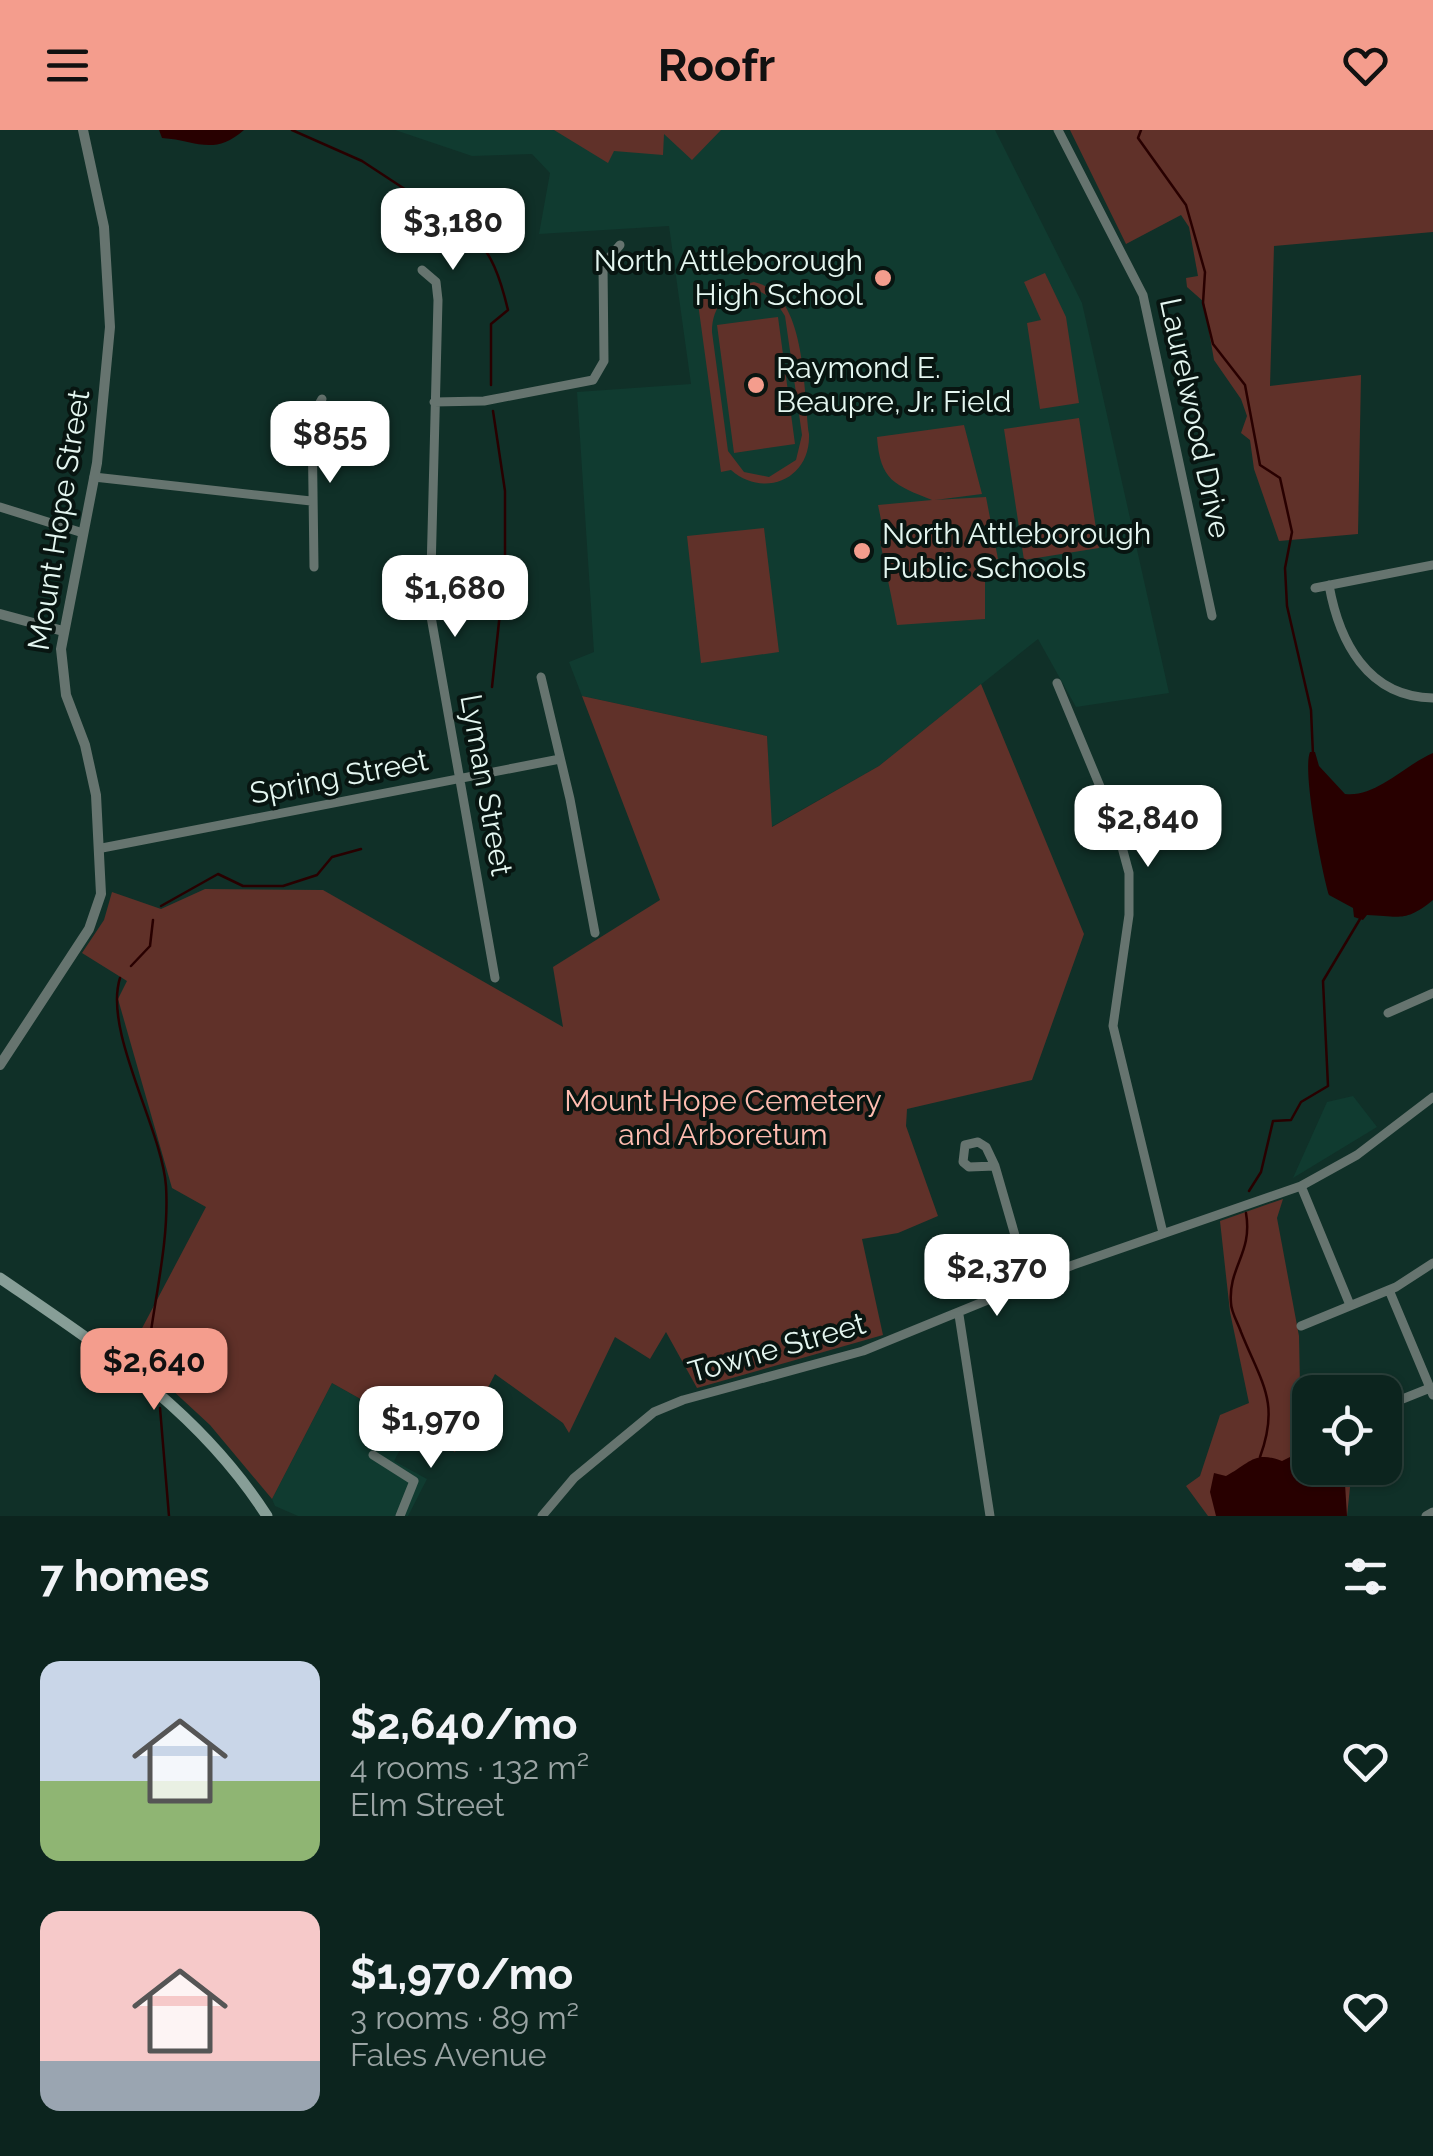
<!DOCTYPE html>
<html lang="en">
<head>
<meta charset="utf-8">
<style>
	body { margin:0; font-family:Raleway,sans-serif; background:#152c27; color:#f1f3f6; height:100vh; display:flex; flex-direction:column; font-size:38px; white-space:nowrap }
	* { box-sizing:border-box; margin:0 }
	p { font-size:32px; color:#9aa4a4 }
	.icon { flex:none; width:55px; height:55px; fill:none; stroke:currentColor; stroke-width:2; stroke-linecap:round; stroke-linejoin:round }
	.map { position:relative; height:1386px; overflow:hidden }
	.sheet { display:flex; flex-direction:column; background:#0c241e; flex:1 }
	.sheet>* { flex:none }
	.fabs { position:absolute; left:1292px; top:1245px; display:grid; gap:20px }
	.fabs a { display:grid; place-items:center; width:110px; height:110px; border-radius:20px; background:#0c241e; box-shadow:0 2px 8px #0004,0 0 0 2px #2c413c; font-size:50px }
	.price { position:absolute; translate:-50% -85px; padding:0 22px; border-radius:20px; background:#fff; color:#222; font-size:32px; line-height:65px; filter:drop-shadow(0 2px 5px #0008) }
	.price::after { content:''; position:absolute; left:50%; top:60px; width:30px; height:22px; margin-left:-15px; background:inherit; clip-path:polygon(0 0,100% 0,50% 100%) }
	.price.current { background:#f49d8d; color:#111 }
	ul { padding:0; list-style:none }
	li { display:flex; align-items:center; gap:30px; height:250px; padding:0 40px }
	li span { display:grid; place-items:center; flex:none; width:280px; height:200px; border-radius:20px; color:#555 }
	li>.icon { margin-inline-start:auto }
	span .icon { width:120px; height:120px; fill:#fffc; stroke-width:1 }
	li b { font-size:42px }
	h2 { display:flex; justify-content:space-between; align-items:center; height:120px; padding:0 40px; font-size:42px }
	header { display:flex; justify-content:space-between; align-items:center; height:130px; padding:0 40px; background:#f49d8d; color:#111; font-size:45px; font-weight:700 }
	.map>svg:first-child { display:block }
</style>
</head>
<body>
<header><svg class="icon" aria-label="menu" viewBox="0 0 24 24"><path d="M4 6h16M4 12h16M4 18h16"/></svg>Roofr<svg class="icon" aria-label="heart" viewBox="0 0 24 24"><path d="M12 20l-8-8c-3-5 5-10 8-4 3-6 11-1 8 4z"/></svg></header>
<div class="map">
<svg width="1433" height="1386" viewBox="0 0 1433 1386">
	<rect width="100%" height="100%" fill="#103028"/>
	<path fill="#103b30" d="M395 0H995L1082 173 1169 563 1076 577 1038 509 879 636 771 697 767 606 582 566 569 532 594 522 577 262 691 254 669 96 539 104 550 43 532 24 472 26Z
		M1353 966 1377 997 1293 1048 1327 972Z
		M332 1253 412 1298 394 1331 427 1349 408 1386H298L275 1376 272 1369Z"/>
	<path fill="#603129" fill-rule="evenodd" d="M554 0H721L692 30 664 4 663 25 614 21 608 33Z
		M1070 0H1433V102L1274 116 1270 256 1361 245 1358 404 1279 411 1254 339 1250 310 1241 303 1247 286 1241 269 1214 230 1204 172 1187 157 1186 148 1198 146 1189 97 1181 85 1126 114Z
		M1045 143 1066 187 1079 273 1040 279 1027 193 1041 190 1024 152Z
		M754 152C807 163 803 259 809 304 811 349 764 369 731 340L721 342 697 166 707 165 709 176 725 159ZM757 160 774 169 785 186 802 305 796 330 769 347 744 342 728 321 712 202C712 174 729 158 757 160Z
		M778 187 795 314 734 323 717 195Z
		M1079 288 1099 418 1024 430 1004 299Z
		M964 295 982 364 935 370 986 367 998 429 978 431 985 444V489L897 495 880 411 885 409 878 375 932 370C895 355 880 351 877 307Z
		M764 398 779 522 701 533 687 406Z
		M981 554 1084 804 1032 950 907 979 906 996 938 1086 898 1103 862 1109 883 1205 697 1258 666 1202 650 1229 615 1207 569 1303 563 1293 495 1244 455 1322 332 1253 272 1369 210 1295 130 1221 206 1077 172 1058 118 869 127 851 82 823 104 790 112 762 161 779 205 759 323 760 563 897 553 837 660 770 582 566 767 606 772 697 879 636Z
		M1283 1069 1277 1088 1299 1206 1301 1306 1310 1307V1338H1352L1347 1386H1208L1186 1356 1200 1346 1220 1285 1249 1273 1230 1182 1220 1091Z"/>
	<path fill="#280000" d="M159 0H244C213 27 196 10 162 8Z
		M1310 622H1315L1319 636 1345 664C1375 668 1405 635 1433 623V770C1405 793 1399 786 1367 785L1363 790 1354 787 1353 778 1329 765C1322 742 1302 641 1310 622Z
		M1308 1318 1310 1338H1344L1347 1386H1216L1210 1362 1214 1343 1226 1346C1249 1334 1254 1320 1282 1331Z"/>
	<g fill="none" stroke-linecap="round" stroke-linejoin="round">
		<path stroke="#280000" stroke-width="2.5" d="M292 0 362 31 458 94
			M1141 0 1138 8 1186 75 1205 142 1203 173 1213 214 1245 255 1260 335 1280 348 1292 402 1285 438 1287 476 1311 580 1313 625
			M468 101C492 120 501 151 508 180L491 194V255
			M492 557 505 436V361L493 281
			M161 776 218 744 243 756H283L317 745 332 727 361 719
			M131 836 150 816 153 790
			M120 848C103 901 162 999 166 1056 169 1104 158 1153 151 1201
			M1249 1061 1261 1042 1273 991 1291 990 1301 972 1328 956 1323 851 1360 789
			M1246 1083C1253 1123 1228 1137 1231 1173 1231 1182 1238 1193 1241 1202 1262 1254 1280 1272 1260 1327
			M160 1278 169 1386"/>
		<path stroke="#66746f" stroke-width="9" d="M1058 0 1143 165 1212 486
			M422 140 436 152 438 170 430 481 495 848
			M434 272 484 271 593 250 604 231 603 135 620 115
			M94 347 311 371
			M0 377 83 403
			M314 437 312 287 322 269
			M1329 455C1339 511 1367 567 1433 568
			M1315 458 1433 435
			M541 547 570 669 595 803
			M1057 553 1116 695 1129 743V785L1113 896 1163 1103
			M102 718 560 629
			M1388 883 1433 863
			M995 1036 986 1017 978 1012 965 1015 963 1032 969 1037 995 1036 1029 1154
			M1301 1056 1350 1175
			M1389 1160 1433 1265
			M959 1185 990 1386
			M1301 1196 1396 1157 1433 1133
			M1385 1276 1430 1258
			M373 1325 414 1351 400 1386
			M542 1386 574 1348 654 1282 683 1270 863 1221 1073 1135 1301 1056 1357 1025 1433 967
			M1426 1386 1433 1382"/>
		<path stroke="#66746f" stroke-width="10" d="M0 484 63 501
			M0 935 89 799 101 764 96 665 85 615 66 565 61 519 97 333 110 197 104 97 83 0"/>
		<path stroke="#879e97" stroke-width="11" d="M0 1148C102 1218 199 1280 267 1386"/>
	</g>
	<g fill="#f49d8d" stroke="#081511" stroke-width="4">
		<circle cx="883" cy="148" r="10"/>
		<circle cx="756" cy="255" r="10"/>
		<circle cx="862" cy="421" r="10"/>
	</g>
	<g text-anchor="middle" stroke-width="8" stroke-linejoin="round" paint-order="stroke">
		<g font-size="30" fill="#e4f6f0" stroke="#081511" text-anchor="start">
			<text x="863" y="141" text-anchor="end">North Attleborough<tspan x="863" dy="34">High School</tspan></text>
			<text x="776" y="248">Raymond E.<tspan x="776" dy="34">Beaupre, Jr. Field</tspan></text>
			<text x="882" y="414">North Attleborough<tspan x="882" dy="34">Public Schools</tspan></text>
		</g>
		<g font-size="30" fill="#e4f6f0" stroke="#081511">
			<text transform="translate(1195 288) rotate(78)" y="10">Laurelwood Drive</text>
			<text transform="translate(59 390) rotate(-81)" y="10">Mount Hope Street</text>
			<text transform="translate(339 647) rotate(-11)" y="10">Spring Street</text>
			<text transform="translate(486 655) rotate(80)" y="10">Lyman Street</text>
			<text transform="translate(777 1218) rotate(-16)" y="10">Towne Street</text>
		</g>
		<g font-size="30" fill="#febcb0" stroke="#081511">
			<text x="723" y="981">Mount Hope Cemetery<tspan x="723" dy="34">and Arboretum</tspan></text>
		</g>
	</g>
</svg>
<div class="fabs">
<a><svg class="icon" aria-label="locate" viewBox="0 0 24 24"><circle cx="12" cy="12" r="6"/><path d="M12 2v4M12 18v4M2 12h4M18 12h4"/></svg></a>
</div>
<b class="price" style="left:453px;top:143px">$3,180</b>
<b class="price" style="left:330px;top:356px">$855</b>
<b class="price" style="left:455px;top:510px">$1,680</b>
<b class="price" style="left:1148px;top:740px">$2,840</b>
<b class="price" style="left:997px;top:1189px">$2,370</b>
<b class="price current" style="left:154px;top:1283px">$2,640</b>
<b class="price" style="left:431px;top:1341px">$1,970</b>
</div>
<section class="sheet">
<h2>7 homes<svg class="icon" aria-label="filters" viewBox="0 0 24 24"><path d="M4 7h16M4 17h16"/><circle cx="9" cy="7" r="2"/><circle cx="15" cy="17" r="2"/></svg></h2>
<ul>
<li><span style="background:linear-gradient(#c9d6e8 60%,#8fb573 0)"><svg class="icon" aria-label="home" viewBox="0 0 24 24"><path d="M3 11l9-7 9 7M6 9v11h12V9"/></svg></span><div><b>$2,640/mo</b><p>4 rooms · 132 m²</p><p>Elm Street</p></div><svg class="icon" aria-label="heart" viewBox="0 0 24 24"><path d="M12 20l-8-8c-3-5 5-10 8-4 3-6 11-1 8 4z"/></svg></li>
<li><span style="background:linear-gradient(#f6c9c9 75%,#9aa5b1 0)"><svg class="icon" aria-label="home" viewBox="0 0 24 24"><path d="M3 11l9-7 9 7M6 9v11h12V9"/></svg></span><div><b>$1,970/mo</b><p>3 rooms · 89 m²</p><p>Fales Avenue</p></div><svg class="icon" aria-label="heart" viewBox="0 0 24 24"><path d="M12 20l-8-8c-3-5 5-10 8-4 3-6 11-1 8 4z"/></svg></li>
</ul>
</section>
</body>
</html>
